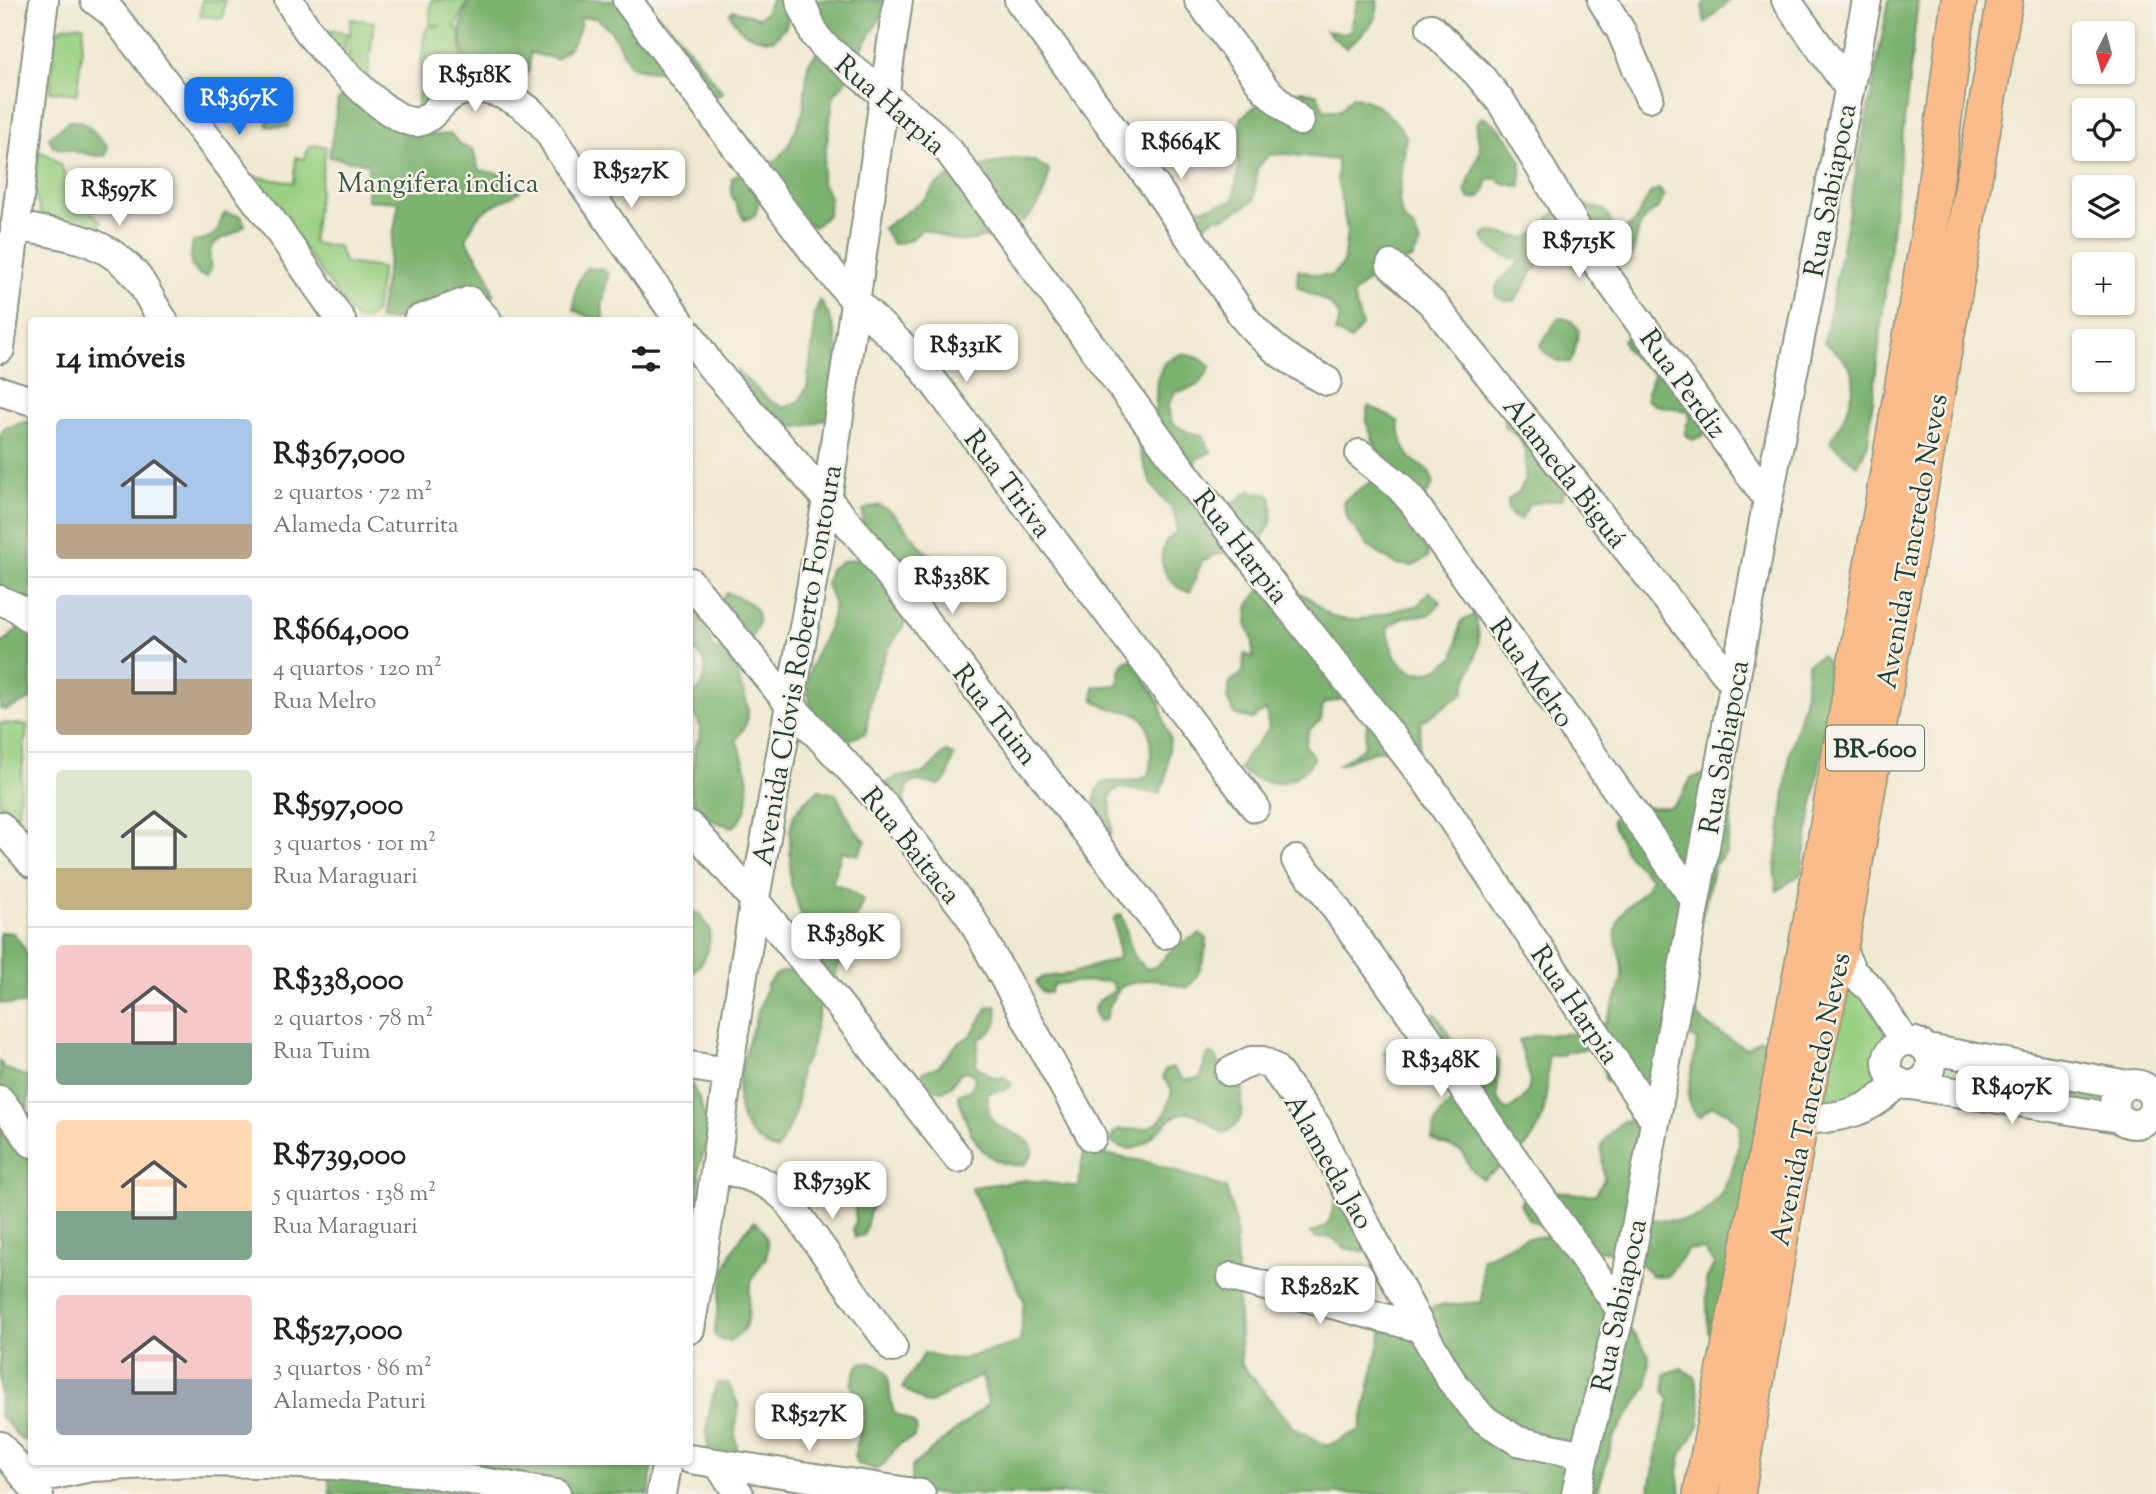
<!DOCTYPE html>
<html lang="pt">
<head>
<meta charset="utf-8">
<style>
	body { margin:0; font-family:"Sorts Mill Goudy",serif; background:#f6f6f6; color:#202124; height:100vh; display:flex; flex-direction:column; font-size:26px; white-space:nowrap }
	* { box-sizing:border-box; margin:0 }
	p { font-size:23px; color:#757577 }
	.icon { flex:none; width:38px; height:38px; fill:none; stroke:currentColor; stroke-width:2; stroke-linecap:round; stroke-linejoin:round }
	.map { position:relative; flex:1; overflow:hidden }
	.panel { position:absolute; left:28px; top:317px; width:665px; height:1148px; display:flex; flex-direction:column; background:#fff; border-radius:7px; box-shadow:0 2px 5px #0004 }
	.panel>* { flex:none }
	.needle { width:46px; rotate:186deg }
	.fabs { position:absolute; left:2072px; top:21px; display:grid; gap:14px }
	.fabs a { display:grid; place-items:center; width:63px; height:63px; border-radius:7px; background:#fff; box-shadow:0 2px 5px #0004; font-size:35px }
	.price { position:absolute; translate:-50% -60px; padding:0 16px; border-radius:14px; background:#fff; color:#222; font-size:23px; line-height:46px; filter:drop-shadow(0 2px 4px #0008) }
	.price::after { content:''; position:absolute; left:50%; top:42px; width:21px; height:16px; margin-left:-10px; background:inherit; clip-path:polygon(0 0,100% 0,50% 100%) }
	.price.active { background:#1a73e8; color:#fff }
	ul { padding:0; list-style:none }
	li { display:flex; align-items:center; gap:21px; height:175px; padding:0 28px }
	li+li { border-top:2px solid #e0e0e0 }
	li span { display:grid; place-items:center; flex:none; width:196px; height:140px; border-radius:7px; color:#555 }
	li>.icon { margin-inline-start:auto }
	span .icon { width:84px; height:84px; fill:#fffc; stroke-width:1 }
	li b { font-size:30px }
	h2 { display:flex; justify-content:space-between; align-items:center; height:84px; padding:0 28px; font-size:30px }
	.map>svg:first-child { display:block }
</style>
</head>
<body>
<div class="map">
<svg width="2156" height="1494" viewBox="0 0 2156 1494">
	<rect width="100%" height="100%" fill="#f7f3e8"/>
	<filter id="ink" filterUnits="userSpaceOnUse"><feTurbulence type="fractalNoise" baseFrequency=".0143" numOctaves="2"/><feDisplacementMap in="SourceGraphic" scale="14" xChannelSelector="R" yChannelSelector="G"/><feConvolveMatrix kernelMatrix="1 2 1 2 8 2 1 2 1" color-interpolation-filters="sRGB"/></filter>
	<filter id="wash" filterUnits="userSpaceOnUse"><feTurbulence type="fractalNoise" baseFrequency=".00686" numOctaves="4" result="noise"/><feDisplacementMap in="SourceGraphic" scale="28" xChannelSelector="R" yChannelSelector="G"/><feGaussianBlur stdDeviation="1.57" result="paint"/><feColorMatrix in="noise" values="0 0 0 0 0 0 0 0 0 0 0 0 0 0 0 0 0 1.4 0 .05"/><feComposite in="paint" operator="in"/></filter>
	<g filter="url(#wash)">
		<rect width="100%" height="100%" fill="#f0ead2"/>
		<path fill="#9ad082" stroke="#5c865b" stroke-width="2" d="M202 0H225L223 18 200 16Z
			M431 0H468L455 28 459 29 464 80 417 111 424 38 427 27 442 26 430 24Z
			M351 19 374 22 367 82 348 61Z
			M79 25 84 26 77 94 50 91 56 31 66 26Z
			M313 28 347 33 344 55Z
			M271 93 292 96 288 127 267 126Z
			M318 145 326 147 312 243 339 247 344 263 382 268 375 313 364 320H356L251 176 294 183 296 157 305 159 309 146Z
			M39 151C65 160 66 177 72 202L89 209 101 222 94 235 67 221 41 214 34 190Z
			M0 723 27 725 16 830 0 812Z
			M1850 979 1886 1028 1879 1052 1877 1081 1870 1090 1862 1098 1814 1108Z
			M1940 1063 2110 1095 2106 1104 1938 1076 1936 1072Z"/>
		<path fill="#7bb270" stroke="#4d7852" stroke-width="2" d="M471 0H647V5L672 28 723 92 708 103 666 70 649 71 631 67 612 32 597 18H581C579 38 572 47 556 59L530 53 529 70 520 84 485 86 469 75C462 46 454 27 471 0Z
			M771 0H794L786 26 774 40C753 40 737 33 730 13L733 10 758 18 765 13Z
			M809 0H888L883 14 852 65 846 81 834 95 821 181 830 197 828 215 814 227 759 200 755 216 744 220 731 194 732 178 746 169 778 159 788 146 803 113 808 64 819 50Z
			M1358 0H1377C1381 22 1361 35 1346 48L1326 31 1342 33 1350 31Z
			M1707 0H1730L1705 23 1702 6Z
			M1889 0H1918L1868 443 1858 466 1830 442C1841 424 1864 385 1848 365 1842 356 1832 349 1824 342Z
			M1302 90 1318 95 1324 110H1340L1352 96C1377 102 1392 114 1406 136L1399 200 1402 217 1414 229 1420 244 1412 259C1389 264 1369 277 1353 295L1362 326 1351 340 1335 332 1340 316 1329 303 1297 287 1298 270 1316 275 1331 276 1343 264 1347 230 1337 178V160L1286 154 1269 155 1257 168 1254 201 1224 218 1216 217 1196 231 1185 213 1233 201 1239 168 1237 151 1241 118 1254 107Z
			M349 91 418 131 434 135 451 134 461 146 473 149 479 170 510 176 521 190C507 201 489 204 477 218 472 224 470 232 466 239L487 273 494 296 478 299 463 285C457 291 451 300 444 306 425 319 400 320 378 320L399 202 367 200 368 164 329 157 338 100Z
			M1482 117C1497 121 1519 149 1521 164 1522 172 1520 180 1521 187L1503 183 1495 178 1487 181 1485 191 1479 198 1470 199 1465 191 1480 150 1476 124Z
			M69 121 83 122 87 125 108 146 106 155 97 156 53 147 49 137Z
			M1183 134 1211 139 1215 146 1213 156 1197 158 1178 157 1150 171 1143 159 1158 154 1168 138Z
			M1017 158 1034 161 1049 170C1045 209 1024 228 987 237 978 239 968 242 959 241 947 239 934 232 922 229L911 240 893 244 883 228 926 198 936 185 951 176 965 170Z
			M1659 189 1664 196C1659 213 1649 211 1642 222 1637 230 1636 249 1629 262L1621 265 1613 263 1609 255 1589 275 1569 263 1542 265 1533 270 1520 294 1513 301H1504L1496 296C1493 277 1512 276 1519 261 1504 255 1489 252 1483 237L1489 231 1524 238 1533 235 1557 210 1572 202 1605 210 1613 227 1620 232 1634 223 1650 193Z
			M225 213 241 216 245 225C226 245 204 231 211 270L206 277C186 271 190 259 193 242 201 241 215 237 218 229 221 222 220 219 225 213Z
			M586 268 603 269 608 274 602 308 604 320H595L574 310C574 293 576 282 586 268Z
			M820 300C845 335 838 372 835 413 815 427 792 432 768 420 756 413 740 391 730 381L736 370 770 401 784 408 799 401 807 387 814 333V316Z
			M1558 318C1568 318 1573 321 1579 330L1574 355 1570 362C1557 364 1548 357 1540 346Z
			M1629 333 1637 334 1707 430 1702 436 1693 440 1686 435V426L1690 419 1688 411 1655 405 1647 400V392L1654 373 1633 357 1626 349 1623 340Z
			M1180 354 1197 357 1211 366C1202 384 1197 389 1175 392L1168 406 1172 423 1188 432 1203 435 1211 452 1196 459 1192 476 1223 510 1250 491 1271 495C1281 552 1237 543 1202 561L1190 592C1170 589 1155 563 1165 544 1167 539 1174 535 1177 531 1176 504 1167 508 1154 488 1145 473 1141 455 1137 439L1148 427 1155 412 1157 379 1164 363Z
			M1369 406 1398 421C1400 434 1402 449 1412 459 1424 471 1425 462 1434 483L1425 497 1428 557 1413 566 1395 564 1369 547 1348 520 1343 502C1356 489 1371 484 1385 472L1366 421Z
			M1511 412H1528L1544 420 1564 491 1562 499 1529 504 1521 520 1512 516 1508 509V500L1520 491 1525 480 1526 454 1519 438 1504 426V417Z
			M31 420V699L6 710 0 709V644L7 640 19 627 0 588V435L5 428Z
			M879 505 894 514 925 551 940 560 941 576C922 590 915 605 904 624 900 632 894 640 889 648 875 673 869 704 866 733L849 740 832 737C826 728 818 720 813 710 791 668 839 633 833 600 832 596 828 590 826 585L830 569 844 561 861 558 863 510Z
			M690 585 696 609 714 649H722L729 645 721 600 727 593C739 597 752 601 757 613 764 630 741 647 738 663 734 684 756 704 745 726 743 731 739 735 736 740 747 764 758 808 733 827 709 823 688 807 690 781 690 775 693 771 694 765 694 760 693 754 695 749 697 742 701 736 700 728 700 721 695 715 690 710V698L701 687 706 669 704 661 691 646Z
			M1274 588C1285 590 1296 591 1306 596 1317 602 1324 615 1337 618 1363 625 1392 608 1418 606L1429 591 1441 602 1429 615 1403 617 1387 628C1393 672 1420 687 1455 656L1460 622 1475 615C1486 652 1470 661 1463 694L1421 722 1418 757 1391 750 1374 751 1337 766 1364 747 1369 712C1352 696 1344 697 1323 704L1321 720 1309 730 1305 746 1315 758C1293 788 1269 790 1239 770L1247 755 1269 729 1266 710 1252 719 1235 715 1227 699 1230 682 1243 672 1244 654 1253 657V641L1247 625 1248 607 1258 592Z
			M1821 655 1826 660 1834 683 1801 874 1777 891 1775 874 1790 752 1804 701 1808 663Z
			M1133 660 1160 703 1166 729 1170 737 1166 779 1159 794 1123 788 1114 790 1110 798 1112 833 1102 835 1092 822C1097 758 1108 794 1148 776 1152 763 1151 750 1150 738 1146 698 1112 720 1093 698L1094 687 1118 685 1121 668 1125 661Z
			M946 752 954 755 947 779 939 785 916 781 908 786 902 811 883 785 897 777 924 773Z
			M1707 774 1722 783 1730 798 1732 816 1726 853 1714 865 1685 992C1698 1029 1717 1029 1746 1049L1760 1039 1777 1043 1717 1344 1708 1331 1706 1280 1714 1264 1704 1250 1688 1249 1667 1277 1651 1275 1640 1263 1626 1253 1593 1250 1528 1219 1520 1203 1529 1189C1552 1189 1574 1196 1596 1194L1604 1179 1601 1146 1610 1133 1623 1121 1640 1120 1653 1131 1649 1219C1666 1220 1688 1224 1703 1214 1728 1195 1740 1153 1740 1124L1727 1112 1712 1106 1699 1117C1695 1113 1690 1108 1689 1103 1686 1088 1696 1057 1697 1040L1682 1033C1672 1046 1653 1077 1638 1084 1627 1089 1615 1084 1605 1080L1603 1062 1598 1047 1565 1052 1563 1056 1548 1054C1547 1123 1544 1142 1482 1179L1470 1168 1463 1152 1432 1140C1434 1121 1440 1111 1455 1099L1454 1069 1405 1070 1388 1066 1384 1051 1418 1039 1421 1022 1435 1013C1454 1039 1451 1053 1488 1049L1499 1063 1497 1098 1507 1111C1544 1089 1526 1073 1519 1040L1537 1035 1588 1033 1605 1024C1611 1009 1622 989 1622 973 1623 955 1612 943 1617 925 1623 902 1645 898 1651 878L1628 856 1611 821 1622 808 1672 807 1683 794 1691 778Z
			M819 790 836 794 854 829 866 841 858 855 842 851 832 883 848 889 863 900 858 915 848 929 835 978 820 1007 809 1056 800 1069 797 1103 793 1119 777 1150C704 1126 754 1034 767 984L778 973 813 967 827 959 812 927 801 914 790 881V830L794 814 805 801Z
			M690 910 701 915 710 929C710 948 707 963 690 973Z
			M1121 914C1129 931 1128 960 1148 969L1157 966 1176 945 1200 934 1207 938C1206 955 1200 977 1187 988L1154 979 1129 984 1121 987 1111 1002 1106 1018 1099 1022C1087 1003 1101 1000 1114 991L1113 982C1101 980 1065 982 1053 985L1050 993 1042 992 1036 982 1043 977 1070 974 1119 958 1114 918Z
			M0 932 13 933C35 958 32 973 31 1005L0 1003Z
			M996 1006C1001 1022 993 1033 979 1039L976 1065 990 1076 1006 1078 1012 1085 1005 1090 988 1093C987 1103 988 1118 997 1125 1009 1133 1050 1140 1024 1165 981 1169 966 1129 958 1094 969 1092 974 1089 975 1077L969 1071 961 1072 951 1086 943 1091 926 1088 921 1080 923 1072 939 1066 956 1045 971 1035 987 1008Z
			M1210 1053 1216 1057 1223 1071 1243 1088C1239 1110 1249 1120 1224 1133 1215 1128 1201 1115 1191 1113 1160 1108 1150 1167 1112 1143V1135L1119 1129C1154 1132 1166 1125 1172 1089L1163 1078 1165 1070 1173 1068 1184 1080 1201 1078 1205 1060Z
			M0 1062 4 1068 31 1078 27 1111 31 1114V1141L0 1098Z
			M690 1081 699 1099 709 1131 706 1148 699 1166V1201L690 1258Z
			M0 1113 31 1151V1440H21L0 1415Z
			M1084 1151 1148 1162 1226 1188 1235 1220 1241 1364 1294 1428 1327 1446 1360 1430 1382 1332 1436 1306 1482 1302V1259L1525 1238 1560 1235 1649 1355 1648 1385 1614 1436 1597 1494H911V1467L988 1404 982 1375 928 1404 902 1388 924 1353 959 1360 1020 1342 1024 1300 971 1187 1026 1180 1078 1187Z
			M866 1170 880 1178C882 1192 876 1200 870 1212 867 1219 867 1227 864 1235L855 1237 853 1229C862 1207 841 1189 866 1170Z
			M1336 1197 1369 1252 1344 1248 1331 1237 1317 1238 1310 1233C1337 1225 1328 1217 1336 1197Z
			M754 1221C765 1228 772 1246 765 1259 760 1267 754 1273 751 1283 744 1307 758 1325 730 1341L721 1340 714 1334C723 1284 718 1262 754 1221Z
			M863 1362C901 1366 883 1391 895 1414L913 1422 917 1429 915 1437 899 1444 884 1464 876 1470 858 1464 854 1457 864 1416 851 1384 857 1367Z
			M1681 1368 1695 1377 1701 1410 1699 1426 1681 1455 1678 1472 1681 1494H1649L1660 1435 1670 1400 1664 1391 1665 1374Z
			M717 1383H728L739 1406 735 1432 737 1449 733 1456 709 1454C703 1431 710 1405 717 1383Z
			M327 1461H653L649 1494H330Z"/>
	</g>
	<g filter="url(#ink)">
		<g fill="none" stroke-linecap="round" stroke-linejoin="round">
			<defs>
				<path id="minor" d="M95 0 111 12 272 221 341 320
					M289 0C297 14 305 28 315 40 332 60 391 126 418 122 431 120 440 103 451 96 482 77 525 101 545 127 552 135 556 146 562 154L679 320
					M627 0 815 253 856 302 917 360 1255 807
					M800 0 815 35 825 47 928 130 949 151 1188 478 1426 780 1655 1121
					M1019 0 1157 189 1245 319C1273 351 1290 361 1327 381
					M1199 0 1265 89 1300 121
					M1602 0 1621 31 1649 97
					M1786 0 1849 88
					M1431 28 1478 74 1502 103 1599 266 1768 499
					M15 226C63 235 106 237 138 278 147 291 154 307 163 320
					M1391 265 1433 304 1735 685
					M418 320 469 301 487 320
					M690 335 710 365 865 543 1165 934
					M0 349 44 0
					M0 391 32 401
					M1360 454 1399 486 1413 502 1695 900
					M690 582 791 706 890 812 970 916 1092 1137
					M0 600 18 608 32 620
					M0 826 32 863
					M690 826C786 933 870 1045 958 1158
					M1296 860 1322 889 1621 1310
					M1840 948 1853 973 1871 989 1904 1041
					M1887 1063a22 22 0 1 1 44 0a22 22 0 1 1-44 0Z
					M1927 1049 2128 1085
					M690 1066 728 1072
					M1230 1072 1251 1061H1263L1274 1068 1317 1127 1342 1180 1421 1328 1451 1380 1482 1418 1518 1441 1584 1455
					M2114 1104a20 20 0 1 1 40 0a20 20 0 1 1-40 0Z
					M1911 1085 2120 1118
					M0 1100 32 1143
					M1800 1120C1843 1117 1868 1114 1899 1082
					M716 1167C743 1175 767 1179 787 1200L893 1348
					M1232 1277 1421 1328
					M690 1329 709 1216 728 1072 755 898 827 500 898 0
					M0 1446 39 1494
					M690 1459 921 1494
					M718 1464 739 1494
					M29 1480 91 1467 192 1462 266 1463 334 1465 428 1473 556 1494
					M661 1494 667 1461
					M1576 1494 1584 1455 1621 1310 1768 499 1867 0"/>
				<path id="major" d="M1701 1494 1814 906 1930 226 1959 0
					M1737 1494 1800 1120 1840 948 2005 0"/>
			</defs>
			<use href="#minor" stroke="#889483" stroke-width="32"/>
			<use href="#major" stroke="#889483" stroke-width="38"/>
			<use href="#minor" stroke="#fff" stroke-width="28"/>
			<use href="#major" stroke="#f9bc8a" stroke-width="35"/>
		</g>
	</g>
	<g text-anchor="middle" stroke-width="5" stroke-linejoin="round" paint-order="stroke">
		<rect fill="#f7f3e8" stroke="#60746a" stroke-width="2" x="1826" y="725.5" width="98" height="45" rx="5"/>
		<g font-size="26" font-weight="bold" fill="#1f3d34">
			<text x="1875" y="757">BR-600</text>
		</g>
		<g font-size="28" fill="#1f3d34" stroke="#f7f3e8">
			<text transform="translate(891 104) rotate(41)" y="10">Rua Harpia</text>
			<text transform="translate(1829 190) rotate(-79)" y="10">Rua Sabiapoca</text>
			<text transform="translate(1684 383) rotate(54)" y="10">Rua Perdiz</text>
			<text transform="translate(1566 472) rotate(52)" y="10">Alameda Biguá</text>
			<text transform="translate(1009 483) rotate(53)" y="10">Rua Tiriva</text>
			<text transform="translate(1911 541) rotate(-80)" y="10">Avenida Tancredo Neves</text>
			<text transform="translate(1242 546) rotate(52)" y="10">Rua Harpia</text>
			<text transform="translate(796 665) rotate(-80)" y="10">Avenida Clóvis Roberto Fontoura</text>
			<text transform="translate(1533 672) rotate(55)" y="10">Rua Melro</text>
			<text transform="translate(996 714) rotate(52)" y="10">Rua Tuim</text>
			<text transform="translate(1723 747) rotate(-80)" y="10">Rua Sabiapoca</text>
			<text transform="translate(912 845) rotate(51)" y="10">Rua Baitaca</text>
			<text transform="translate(1576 1004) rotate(56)" y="10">Rua Harpia</text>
			<text transform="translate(1809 1099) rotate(-78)" y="10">Avenida Tancredo Neves</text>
			<text transform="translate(1330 1161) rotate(60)" y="10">Alameda Jao</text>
			<text transform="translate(1618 1305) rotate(-78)" y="10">Rua Sabiapoca</text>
		</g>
		<g font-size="28" fill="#385a44" stroke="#f7f3e8">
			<text x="438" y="192">Mangifera indica</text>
		</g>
	</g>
</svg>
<div class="fabs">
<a><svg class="needle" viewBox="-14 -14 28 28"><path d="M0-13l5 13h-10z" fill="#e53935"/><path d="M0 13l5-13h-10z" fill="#757577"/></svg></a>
<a><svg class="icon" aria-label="locate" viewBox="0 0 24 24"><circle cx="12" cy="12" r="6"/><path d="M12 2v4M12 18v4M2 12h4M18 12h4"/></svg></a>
<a><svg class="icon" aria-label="layers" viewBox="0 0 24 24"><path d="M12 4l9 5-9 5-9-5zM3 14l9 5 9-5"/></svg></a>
<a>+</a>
<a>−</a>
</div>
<b class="price" style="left:475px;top:114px">R$518K</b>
<b class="price active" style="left:239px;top:137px">R$367K</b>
<b class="price" style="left:1181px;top:181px">R$664K</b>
<b class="price" style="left:631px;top:210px">R$527K</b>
<b class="price" style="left:119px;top:228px">R$597K</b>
<b class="price" style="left:1579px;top:280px">R$715K</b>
<b class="price" style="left:966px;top:384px">R$331K</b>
<b class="price" style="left:952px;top:616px">R$338K</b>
<b class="price" style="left:846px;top:973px">R$389K</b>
<b class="price" style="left:1441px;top:1099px">R$348K</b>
<b class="price" style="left:2012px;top:1126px">R$407K</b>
<b class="price" style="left:832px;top:1221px">R$739K</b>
<b class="price" style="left:1320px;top:1326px">R$282K</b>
<b class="price" style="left:809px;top:1453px">R$527K</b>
<section class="panel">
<h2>14 imóveis<svg class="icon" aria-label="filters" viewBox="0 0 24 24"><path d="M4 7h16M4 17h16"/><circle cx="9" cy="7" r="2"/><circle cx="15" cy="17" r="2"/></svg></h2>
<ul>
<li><span style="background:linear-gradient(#a9c7e8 75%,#b9a48a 0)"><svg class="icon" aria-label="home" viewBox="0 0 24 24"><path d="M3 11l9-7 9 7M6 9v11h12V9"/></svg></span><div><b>R$367,000</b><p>2 quartos · 72 m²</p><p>Alameda Caturrita</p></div></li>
<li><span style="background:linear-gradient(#c9d6e8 60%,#b9a48a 0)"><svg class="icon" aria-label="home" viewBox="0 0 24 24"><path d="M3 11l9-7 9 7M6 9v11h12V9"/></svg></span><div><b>R$664,000</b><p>4 quartos · 120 m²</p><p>Rua Melro</p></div></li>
<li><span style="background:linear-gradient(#dfe7d0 70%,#c2b280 0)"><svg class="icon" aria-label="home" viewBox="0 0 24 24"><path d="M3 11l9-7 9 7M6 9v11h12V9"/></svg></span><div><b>R$597,000</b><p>3 quartos · 101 m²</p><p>Rua Maraguari</p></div></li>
<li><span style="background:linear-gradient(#f6c9c9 70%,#7fa58c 0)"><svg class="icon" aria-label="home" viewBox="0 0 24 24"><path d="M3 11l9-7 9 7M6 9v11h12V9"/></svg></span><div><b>R$338,000</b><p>2 quartos · 78 m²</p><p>Rua Tuim</p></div></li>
<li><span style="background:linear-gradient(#ffd9b3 65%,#7fa58c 0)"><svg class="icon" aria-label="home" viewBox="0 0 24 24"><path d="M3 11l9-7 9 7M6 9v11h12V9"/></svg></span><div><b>R$739,000</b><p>5 quartos · 138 m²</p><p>Rua Maraguari</p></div></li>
<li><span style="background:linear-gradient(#f6c9c9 60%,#9aa5b1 0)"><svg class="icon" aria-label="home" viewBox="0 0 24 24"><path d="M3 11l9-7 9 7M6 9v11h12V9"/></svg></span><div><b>R$527,000</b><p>3 quartos · 86 m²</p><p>Alameda Paturi</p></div></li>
</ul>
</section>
</div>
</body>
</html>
